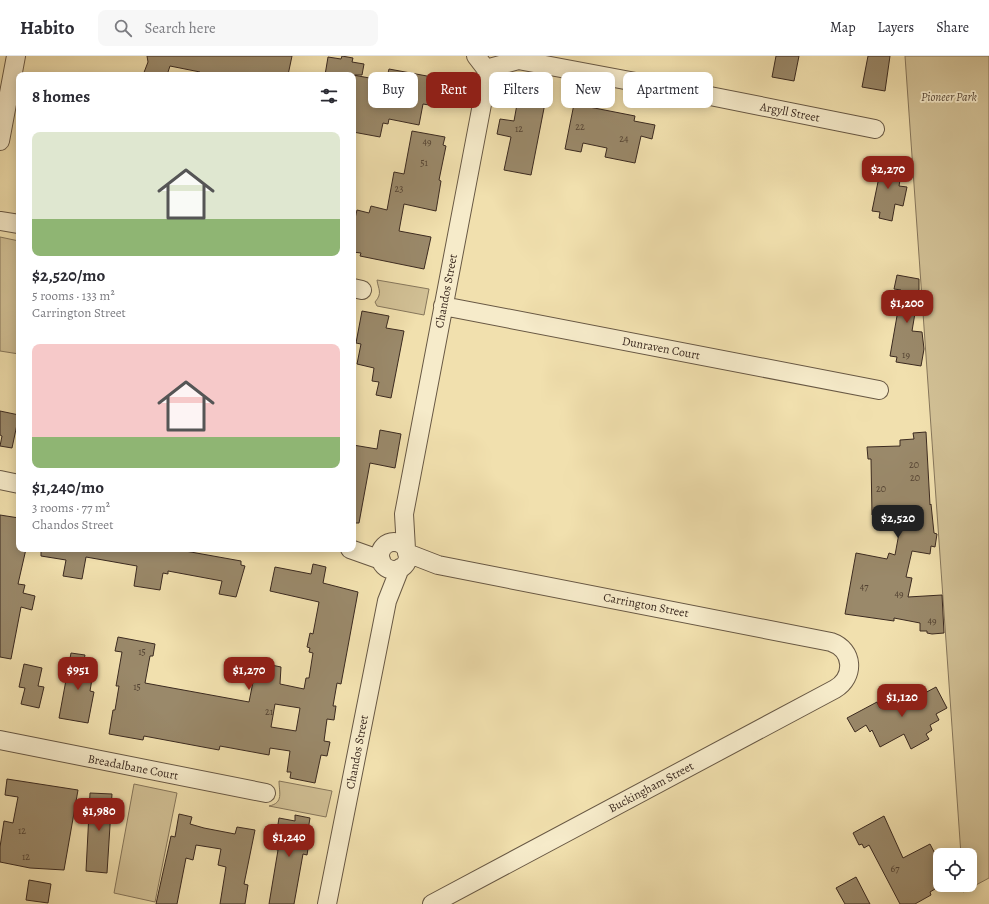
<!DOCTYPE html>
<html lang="en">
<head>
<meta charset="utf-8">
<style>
	body { margin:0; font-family:Alegreya,serif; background:#f7f7f7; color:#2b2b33; height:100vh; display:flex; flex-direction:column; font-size:15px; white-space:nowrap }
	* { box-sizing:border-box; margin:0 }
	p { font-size:13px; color:#7c7c81 }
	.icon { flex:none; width:22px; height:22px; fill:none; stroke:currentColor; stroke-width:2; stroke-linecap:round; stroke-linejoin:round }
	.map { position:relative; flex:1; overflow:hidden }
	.sheet { position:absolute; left:16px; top:16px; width:340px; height:480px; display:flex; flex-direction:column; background:#fff; border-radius:8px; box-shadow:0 2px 10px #0003 }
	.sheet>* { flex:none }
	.top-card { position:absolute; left:368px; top:16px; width:380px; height:36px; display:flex; gap:8px }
	.fabs { position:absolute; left:933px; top:792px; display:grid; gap:8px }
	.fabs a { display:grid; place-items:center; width:44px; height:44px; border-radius:8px; background:#fff; box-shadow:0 2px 10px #0003; font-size:20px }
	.price { position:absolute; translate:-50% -34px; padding:0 9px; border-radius:8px; background:#8f2418; color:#fff; font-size:13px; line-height:26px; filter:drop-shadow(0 1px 2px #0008) }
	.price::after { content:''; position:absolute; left:50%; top:24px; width:12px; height:9px; margin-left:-6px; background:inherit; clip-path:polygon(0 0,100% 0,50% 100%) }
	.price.active { background:#222; color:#fff }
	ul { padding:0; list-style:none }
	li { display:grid; align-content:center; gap:8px; height:212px; padding:0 16px }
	li span { display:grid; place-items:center; height:124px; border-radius:8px; color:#555 }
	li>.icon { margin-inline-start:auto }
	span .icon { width:72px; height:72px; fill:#fffc; stroke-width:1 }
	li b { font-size:17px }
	h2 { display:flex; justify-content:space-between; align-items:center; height:48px; padding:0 16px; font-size:17px }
	.chip { padding:0 14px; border-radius:8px; background:#fff; box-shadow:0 2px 10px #0003; font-size:14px; line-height:36px }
	.chip.active { background:#8f2418; color:#fff }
	header { display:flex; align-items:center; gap:24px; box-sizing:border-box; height:56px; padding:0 20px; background:#fff; border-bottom:1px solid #e1e1e2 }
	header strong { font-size:19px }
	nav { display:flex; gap:22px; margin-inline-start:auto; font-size:14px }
	.search { width:280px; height:36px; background:#f7f7f7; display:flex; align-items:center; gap:10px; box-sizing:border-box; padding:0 14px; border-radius:8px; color:#7c7c81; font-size:15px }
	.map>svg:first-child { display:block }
</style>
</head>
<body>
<header>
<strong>Habito</strong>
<div class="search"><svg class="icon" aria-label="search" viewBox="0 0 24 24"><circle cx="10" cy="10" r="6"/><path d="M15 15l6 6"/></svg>Search here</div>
<nav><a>Map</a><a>Layers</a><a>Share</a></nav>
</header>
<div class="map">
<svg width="989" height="848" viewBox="0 0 989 848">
	<rect width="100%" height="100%" fill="#f1e0ae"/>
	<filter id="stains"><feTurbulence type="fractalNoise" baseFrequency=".005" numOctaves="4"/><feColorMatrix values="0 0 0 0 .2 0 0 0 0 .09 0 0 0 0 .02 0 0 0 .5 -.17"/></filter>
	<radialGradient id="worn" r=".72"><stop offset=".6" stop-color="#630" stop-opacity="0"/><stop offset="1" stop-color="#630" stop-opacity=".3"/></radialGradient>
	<path fill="#d2c196" stroke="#86765b" d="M905 0H989V822L963 836V829H970V799H961Z
		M0 181 19 185V298L0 295Z
		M377 224 429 233 424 259 377 250 375 246C383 237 378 233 377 224Z
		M279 725 332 735 326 761 269 750C284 747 279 736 279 725Z
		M134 728 177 737 155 846 114 837Z"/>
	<path fill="#9a896a" stroke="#3b2a20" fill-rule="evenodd" d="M147 0H292L288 19H199L200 16 170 10 167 19H143L148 6Z
		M342 0 353 2 352 6 364 8 362 19H325L328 1 341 3Z
		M776 0H799L794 25 772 21Z
		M868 0H890L885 35 862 31Z
		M389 13 454 25 450 45 437 42 435 50 423 48 419 69 389 63 388 68 383 67 380 81 353 76V19L386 25Z
		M519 37 546 42 531 119 504 114 511 81 497 78 500 63 514 65Z
		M574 48 635 60 634 65 655 69 652 83 641 80 635 107 605 101 607 92 583 87 581 96 565 93Z
		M412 75 445 81 443 89 446 90 439 124 441 125 436 155 404 148 399 175 431 181 424 213 360 200 361 197 353 196V171L357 154 369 157 371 150 387 154 394 116 404 118Z
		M874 107 902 112 899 130 907 131 903 150 895 148 892 165 879 162 880 156 872 155 879 121 871 120Z
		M897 219 919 223V233L912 275 922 276 924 293 921 310 896 306 897 301 890 300 901 237V234L894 233Z
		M362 255 389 260 386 272 404 275 391 342 376 339 379 326 372 325 374 312 357 308 361 288 356 287Z
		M0 355 19 359 12 392 0 390 2 380 0 379Z
		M380 374 401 378 395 412 370 407 359 467H353V389L377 393Z
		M926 376 930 449 931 448 934 477 937 478 935 491 931 490 930 498 912 495 906 521 912 522 908 541 942 539 944 577 932 578 927 577V575H920V567L894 562V565L845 558 856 497 887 503 889 497 895 499 902 461 881 462 880 459H872L871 403H868L867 391 900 390V384L914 383 913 377Z
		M0 459 19 462V493H26L18 528 25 529 23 537 35 540 32 554 21 551 11 603 0 601Z
		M41 493H174L241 505V509L245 510 236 541 219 538 222 525 168 515V518L163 517 160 534 134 530 137 510 86 501 82 523 63 520 66 504 41 500Z
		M313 508 326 511 323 527 358 536 341 628 337 627 333 650H336L334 664 327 663 324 685 330 686 327 700 321 699 315 727 290 722 291 716H287L290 695 270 692 269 699 220 690 219 694 144 680 143 684 109 678 113 654H115L119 630H116L122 596 115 595 118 581 155 588 153 600H150L145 627 249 646 257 606 281 611 280 628 304 633 306 622H309L313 597 309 596 310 592 307 591 310 577 313 578 319 546 270 535 275 511 311 518ZM275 648 300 652 296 675 271 671Z
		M71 597 85 599 83 609 94 611 90 635 94 636 88 667 59 662Z
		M24 608 42 612 38 630 44 631 39 652 21 648 25 632 19 631Z
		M936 631 947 652 936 658 939 664 930 669 932 674 926 678 929 683 911 693 904 678 880 691 872 674 870 676 866 669 855 676 847 662 877 646 880 652 905 639 908 644 922 636 923 638Z
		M7 723 78 734 64 814 30 812 0 806V791L4 765 13 767 18 741 5 739Z
		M90 737 112 738 107 817 86 815Z
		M179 758 192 761 190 768 204 772 235 778 237 771 255 774 244 828 248 829 245 848H220L226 811 218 809 221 793 196 789 193 804 186 802 177 848H156L171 780 175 781Z
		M295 759 310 762 308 774H311L307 799 303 798 294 848H269L278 794 274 793 279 762 295 765Z
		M884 760 903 802 930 788 940 807V830L930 836 931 839 915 848H900L869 789 864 792 862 788 859 789 853 777Z
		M856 821 870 848H845L836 832Z
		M29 824 51 828 48 847 26 844Z"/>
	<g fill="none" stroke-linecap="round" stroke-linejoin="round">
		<defs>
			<path id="minor" d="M486 13 518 4 705 39 875 73
				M0 85 16 0
				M0 165 19 168
				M353 232 362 234
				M443 250 879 334
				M0 424 19 428
				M380 500a14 14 0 1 1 28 0a14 14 0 1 1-28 0Z
				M350 493 381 504
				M406 493 404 458 487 22 486 13 476 0
				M407 497 438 509 831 586C854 594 855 621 835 633L432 848
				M0 684 266 737
				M327 848 387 545 400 512"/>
		</defs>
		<use href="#minor" stroke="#685844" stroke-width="20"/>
		<use href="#minor" stroke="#f6ebca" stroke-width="18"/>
	</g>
	<g text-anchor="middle" stroke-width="3.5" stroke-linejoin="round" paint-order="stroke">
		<g font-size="10" fill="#534232">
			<text x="580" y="74">22</text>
			<text x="519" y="76">12</text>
			<text x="624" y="86">24</text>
			<text x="427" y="89">49</text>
			<text x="424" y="110">51</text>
			<text x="399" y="136">23</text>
			<text x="906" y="302">19</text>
			<text x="914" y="412">20</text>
			<text x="915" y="425">20</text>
			<text x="881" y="436">20</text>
			<text x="864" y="534">47</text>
			<text x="899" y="541">49</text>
			<text x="932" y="568">49</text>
			<text x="142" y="599">15</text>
			<text x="137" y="634">15</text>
			<text x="269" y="659">21</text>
			<text x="22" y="778">12</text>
			<text x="26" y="804">12</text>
			<text x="895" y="816">67</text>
		</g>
		<g font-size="12" font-style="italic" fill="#594838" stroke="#f6ebca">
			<text x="949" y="45">Pioneer Park</text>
		</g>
		<g font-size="12" fill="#3b2a20" stroke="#f6ebca">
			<text transform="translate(790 56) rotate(11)" y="4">Argyll Street</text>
			<text transform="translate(446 235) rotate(-79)" y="4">Chandos Street</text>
			<text transform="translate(661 292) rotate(11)" y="4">Dunraven Court</text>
			<text transform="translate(646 549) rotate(11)" y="4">Carrington Street</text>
			<text transform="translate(357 696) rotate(-79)" y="4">Chandos Street</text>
			<text transform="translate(133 711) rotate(11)" y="4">Breadalbane Court</text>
			<text transform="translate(651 731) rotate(-28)" y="4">Buckingham Street</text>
		</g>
	</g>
	<rect width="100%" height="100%" filter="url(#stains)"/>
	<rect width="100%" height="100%" fill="url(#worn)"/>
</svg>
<div class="fabs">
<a><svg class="icon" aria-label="locate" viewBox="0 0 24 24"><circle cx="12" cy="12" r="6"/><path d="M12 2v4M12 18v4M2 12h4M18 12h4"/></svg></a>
</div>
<b class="price" style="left:888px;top:134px">$2,270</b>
<b class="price" style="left:907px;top:268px">$1,200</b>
<b class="price active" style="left:898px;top:483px">$2,520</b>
<b class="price" style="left:78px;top:635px">$951</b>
<b class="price" style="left:249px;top:635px">$1,270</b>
<b class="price" style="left:902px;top:662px">$1,120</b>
<b class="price" style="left:99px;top:776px">$1,980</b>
<b class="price" style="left:289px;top:802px">$1,240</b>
<div class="top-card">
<a class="chip">Buy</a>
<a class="chip active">Rent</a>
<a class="chip">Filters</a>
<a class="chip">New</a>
<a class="chip">Apartment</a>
</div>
<section class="sheet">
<h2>8 homes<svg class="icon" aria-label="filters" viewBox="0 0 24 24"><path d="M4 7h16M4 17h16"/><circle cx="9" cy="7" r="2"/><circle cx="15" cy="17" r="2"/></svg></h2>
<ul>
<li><span style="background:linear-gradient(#dfe7d0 70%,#8fb573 0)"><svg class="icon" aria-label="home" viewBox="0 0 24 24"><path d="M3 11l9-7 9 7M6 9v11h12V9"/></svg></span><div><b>$2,520/mo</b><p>5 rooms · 133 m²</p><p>Carrington Street</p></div></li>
<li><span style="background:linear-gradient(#f6c9c9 75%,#8fb573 0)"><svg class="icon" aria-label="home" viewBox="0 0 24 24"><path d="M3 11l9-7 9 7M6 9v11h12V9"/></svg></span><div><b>$1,240/mo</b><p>3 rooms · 77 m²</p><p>Chandos Street</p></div></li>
</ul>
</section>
</div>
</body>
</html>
